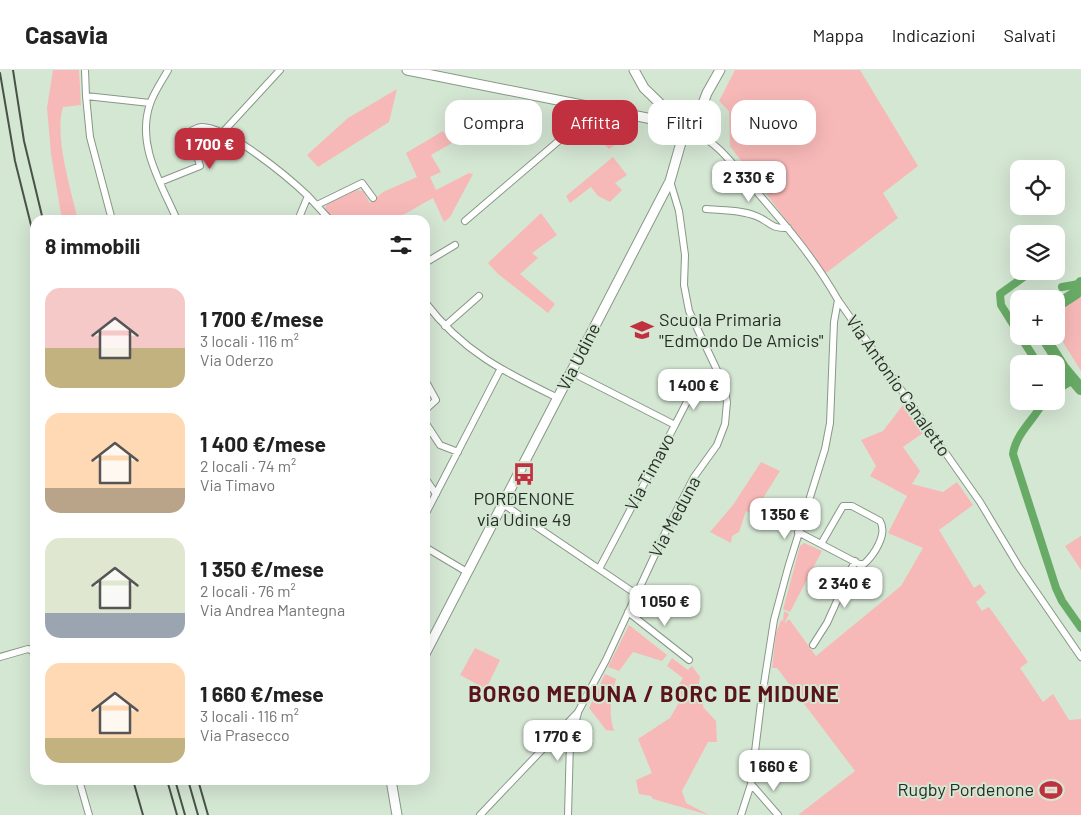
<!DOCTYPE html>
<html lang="it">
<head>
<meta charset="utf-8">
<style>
	body { margin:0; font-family:Barlow,sans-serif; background:#f2f2f2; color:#222; height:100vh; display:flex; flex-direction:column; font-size:19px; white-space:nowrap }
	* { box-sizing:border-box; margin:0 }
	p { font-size:16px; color:#767676 }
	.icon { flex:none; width:28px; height:28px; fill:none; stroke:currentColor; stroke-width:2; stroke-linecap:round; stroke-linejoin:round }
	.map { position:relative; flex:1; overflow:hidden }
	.sheet { position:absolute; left:30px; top:145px; width:400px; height:570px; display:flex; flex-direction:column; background:#fff; border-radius:15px; box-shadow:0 5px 20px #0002 }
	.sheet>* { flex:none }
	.guide { position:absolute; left:445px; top:30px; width:475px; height:45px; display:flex; gap:10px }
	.controls { position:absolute; left:1010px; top:90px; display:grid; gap:10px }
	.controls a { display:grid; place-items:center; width:55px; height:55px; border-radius:10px; background:#fff; box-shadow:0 5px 20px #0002; font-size:25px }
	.price { position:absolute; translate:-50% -42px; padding:0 11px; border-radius:10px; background:#fff; color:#222; font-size:16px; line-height:32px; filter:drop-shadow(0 1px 2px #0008) }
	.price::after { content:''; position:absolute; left:50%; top:30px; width:15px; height:11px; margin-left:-8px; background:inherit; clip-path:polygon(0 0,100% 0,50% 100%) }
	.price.active { background:#c0303e; color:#fff }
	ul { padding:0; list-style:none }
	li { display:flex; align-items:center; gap:15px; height:125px; padding:0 15px }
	li span { display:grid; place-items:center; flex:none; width:140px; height:100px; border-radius:15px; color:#555 }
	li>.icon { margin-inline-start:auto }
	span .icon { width:60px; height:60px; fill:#fffc; stroke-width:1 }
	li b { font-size:21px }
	h2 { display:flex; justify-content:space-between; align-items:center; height:60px; padding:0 15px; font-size:21px }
	.tag { padding:0 18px; border-radius:15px; background:#fff; box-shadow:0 5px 20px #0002; font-size:18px; line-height:45px }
	.tag.active { background:#c0303e; color:#fff }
	header { display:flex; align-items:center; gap:30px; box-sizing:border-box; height:70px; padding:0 25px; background:#fff; border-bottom:1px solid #e0e0e0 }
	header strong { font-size:24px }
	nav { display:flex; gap:28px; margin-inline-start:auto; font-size:18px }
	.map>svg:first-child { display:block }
</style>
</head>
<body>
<header>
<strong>Casavia</strong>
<nav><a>Mappa</a><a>Indicazioni</a><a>Salvati</a></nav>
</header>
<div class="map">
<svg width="1081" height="745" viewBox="0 0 1081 745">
	<rect width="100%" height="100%" fill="#d4e7d3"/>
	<path fill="#f7b9b7" d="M53 0H79L81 35 63 37C54 66 71 120 78 150H62L51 84 47 38Z
		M735 0H860L918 96 883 123 898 148 826 203 730 76 729 41 719 31Z
		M397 19 389 52 318 97 307 85 348 48Z
		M621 50 629 65 609 79 598 68Z
		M443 61 452 73 431 85 441 102 430 107 436 120 469 103 473 104 450 147 444 152 433 128 394 150H332L325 138 327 134 357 120 363 121 370 133 383 122 417 107 406 83Z
		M613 87 627 105 615 113 622 120 610 132 598 126 591 117 570 133 566 126Z
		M541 143 557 165 532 183 538 188 520 204 555 234 548 243 498 204 488 193Z
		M1081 222V301L1056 261V238Z
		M903 335 923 363 903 377 920 401 912 414 943 422 957 412 973 435 939 460 974 518 980 514 986 523 976 532 982 541 989 537 1028 592 1020 598 1043 632 1053 624 1069 650 1081 649V745H798L855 701 777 598H772L776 563 781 550 783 551 784 541 789 544 784 554 789 549 816 586 901 516 923 478 888 463 907 426 870 406 876 396 861 370 883 361Z
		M761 392 780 401 753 444 746 441 739 462 732 466 731 473 710 462 733 435Z
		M1081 466V500L1065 476Z
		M804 473 822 481 790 542 783 539 784 536 800 476Z
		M629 555 667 585 662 591 633 582 619 601 608 597Z
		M475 578 500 590 486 619 460 605Z
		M672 588 688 600 692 596 700 607 698 622 702 623 703 637 716 651 717 672H708L682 721 686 733 709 745 653 729 651 726 639 724 636 710 652 703 638 669 670 648 681 629 679 622 675 621 683 608 667 596Z
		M605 604 616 609C611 627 608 642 614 661L606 660 589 638Z"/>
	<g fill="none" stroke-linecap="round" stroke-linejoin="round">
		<path stroke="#68ab66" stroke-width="8" d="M1062 217 1079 214
			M1052 229H1053
			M1019 264 1001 235 1000 224 1032 201
			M1020 266 1033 286 1032 294
			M1056 320 1073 310
			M1044 331C1034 350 1016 363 1013 384L1056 518 1062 531 1081 558"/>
		<path stroke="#68ab66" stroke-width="12" d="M1056 236 1076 223 1081 213
			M1043 266 1064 299 1081 319"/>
		<defs>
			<path id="street" d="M85 0 86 26
				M168 0C162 11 154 22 150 34 136 75 161 113 177 150
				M223 62 280 0
				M694 63C718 72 733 95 750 114 783 152 813 186 838 230L980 432 1019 497 1081 587
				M160 112 200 96 191 64V61C195 59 198 57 202 57 228 57 288 107 308 126L298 150
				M308 126 330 150
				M317 135 362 113 373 128
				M706 139C722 140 741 140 756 146 771 152 770 159 788 158
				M112 150 90 67 86 26 150 33
				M465 151 596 39
				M425 193 455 175
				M425 232C462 281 504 302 558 328
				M445 256 479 226
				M571 302 675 355 599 499
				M425 310 436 330 425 340
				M425 352 440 375 458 382
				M675 355 694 318
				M425 408 436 424
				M503 434 636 524
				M425 445 500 300
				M798 462 859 494H864C874 485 888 464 880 451L852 436H843L821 474
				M425 477 467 502
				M628 542 689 590
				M813 575 827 553 855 491
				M0 587 28 579 35 582
				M79 710 89 745
				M751 714 778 745
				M480 745 578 642 606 590 665 463 694 407 717 375 725 354 727 332 724 315 689 241 684 215 685 185 679 141 670 111
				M568 745 570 672 578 643
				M741 745 751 714 761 633 774 550 788 498 825 379 830 353 834 252 838 230"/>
			<path id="secondary" d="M407 0 657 50 672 56
				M634 0 644 18 676 49
				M673 58a11 11 0 1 1 22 0a11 11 0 1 1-22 0Z
				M695 54 707 23 720 0
				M425 584 670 111 682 69
				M391 710 397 745"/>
		</defs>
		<use href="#street" stroke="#879886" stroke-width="8"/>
		<use href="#secondary" stroke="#879886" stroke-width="11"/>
		<use href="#street" stroke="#fff" stroke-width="6"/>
		<use href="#secondary" stroke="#fff" stroke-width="9"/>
		<path stroke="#485248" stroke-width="2" d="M13 0 24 71 43 150
			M0 3 15 91 35 171
			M133 710 143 745
			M167 710 177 745
			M175 710 185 745
			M188 710 198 745
			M198 710 208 745"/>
	</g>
	<defs>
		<symbol id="school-bare" viewBox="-9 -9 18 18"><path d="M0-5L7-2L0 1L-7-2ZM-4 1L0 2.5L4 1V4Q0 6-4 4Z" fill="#c0303e" stroke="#d4e7d3" stroke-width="2.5" paint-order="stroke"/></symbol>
		<symbol id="bus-bare" viewBox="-9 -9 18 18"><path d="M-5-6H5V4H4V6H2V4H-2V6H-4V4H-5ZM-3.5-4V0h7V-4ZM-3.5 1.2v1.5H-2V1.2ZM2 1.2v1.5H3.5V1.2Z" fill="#c0303e" stroke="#d4e7d3" stroke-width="2.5" paint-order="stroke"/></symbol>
		<symbol id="stadium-bare" viewBox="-9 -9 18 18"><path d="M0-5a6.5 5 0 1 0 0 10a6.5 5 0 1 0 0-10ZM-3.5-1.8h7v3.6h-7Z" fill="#c0303e" stroke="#d4e7d3" stroke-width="2.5" paint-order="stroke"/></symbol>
	</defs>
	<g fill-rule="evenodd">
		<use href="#school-bare" x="626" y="244" width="32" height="32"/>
		<use href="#bus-bare" x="508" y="388" width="32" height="32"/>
		<use href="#stadium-bare" x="1035" y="704" width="32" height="32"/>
	</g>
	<g text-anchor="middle" stroke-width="4" stroke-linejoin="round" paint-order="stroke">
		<g font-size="18" fill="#272e27" stroke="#d4e7d3" text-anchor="start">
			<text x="659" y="256">Scuola Primaria<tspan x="659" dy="21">"Edmondo De Amicis"</tspan></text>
			<text x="524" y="435" text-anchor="middle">PORDENONE<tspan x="524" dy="21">via Udine 49</tspan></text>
			<text x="1034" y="726" text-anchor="end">Rugby Pordenone</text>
		</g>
		<g font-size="18" fill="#272e27" stroke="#d4e7d3">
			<text transform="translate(579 287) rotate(-63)" y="6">Via Udine</text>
			<text transform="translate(898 316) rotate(55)" y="6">Via Antonio Canaletto</text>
			<text transform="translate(650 402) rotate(-62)" y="6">Via Timavo</text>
			<text transform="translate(675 447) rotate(-62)" y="6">Via Meduna</text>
		</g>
		<g font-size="22" font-weight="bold" letter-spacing="1" fill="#59141a" stroke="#d4e7d3">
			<text x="654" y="632">BORGO MEDUNA / BORC DE MIDUNE</text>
		</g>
	</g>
</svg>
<div class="controls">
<a><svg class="icon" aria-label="locate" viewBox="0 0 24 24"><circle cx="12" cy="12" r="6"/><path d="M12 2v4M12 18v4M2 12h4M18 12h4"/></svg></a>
<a><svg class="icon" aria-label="layers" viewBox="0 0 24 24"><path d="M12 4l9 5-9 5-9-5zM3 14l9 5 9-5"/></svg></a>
<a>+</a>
<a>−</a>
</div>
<b class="price active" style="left:210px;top:100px">1 700 €</b>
<b class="price" style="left:749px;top:133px">2 330 €</b>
<b class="price" style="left:694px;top:341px">1 400 €</b>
<b class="price" style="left:785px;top:470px">1 350 €</b>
<b class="price" style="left:845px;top:539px">2 340 €</b>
<b class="price" style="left:665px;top:557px">1 050 €</b>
<b class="price" style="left:558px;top:692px">1 770 €</b>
<b class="price" style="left:774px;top:722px">1 660 €</b>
<div class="guide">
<a class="tag">Compra</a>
<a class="tag active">Affitta</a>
<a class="tag">Filtri</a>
<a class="tag">Nuovo</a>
</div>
<section class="sheet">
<h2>8 immobili<svg class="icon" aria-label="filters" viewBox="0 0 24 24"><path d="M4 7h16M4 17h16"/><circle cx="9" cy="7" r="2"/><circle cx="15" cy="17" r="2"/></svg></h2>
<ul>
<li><span style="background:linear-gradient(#f6c9c9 60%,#c2b280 0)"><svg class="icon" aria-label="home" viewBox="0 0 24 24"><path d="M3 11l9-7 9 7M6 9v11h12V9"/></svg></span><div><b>1 700 €/mese</b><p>3 locali · 116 m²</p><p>Via Oderzo</p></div></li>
<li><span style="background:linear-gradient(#ffd9b3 75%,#b9a48a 0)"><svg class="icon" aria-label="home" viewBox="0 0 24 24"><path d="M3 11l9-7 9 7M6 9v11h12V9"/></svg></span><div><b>1 400 €/mese</b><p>2 locali · 74 m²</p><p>Via Timavo</p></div></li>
<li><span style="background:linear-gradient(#dfe7d0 75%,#9aa5b1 0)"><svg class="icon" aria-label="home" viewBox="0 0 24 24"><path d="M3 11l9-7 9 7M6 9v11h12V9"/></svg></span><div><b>1 350 €/mese</b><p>2 locali · 76 m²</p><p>Via Andrea Mantegna</p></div></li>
<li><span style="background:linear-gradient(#ffd9b3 75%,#c2b280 0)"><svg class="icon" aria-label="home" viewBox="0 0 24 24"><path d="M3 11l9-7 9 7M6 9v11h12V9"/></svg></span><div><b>1 660 €/mese</b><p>3 locali · 116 m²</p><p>Via Prasecco</p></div></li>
</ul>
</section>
</div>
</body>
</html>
